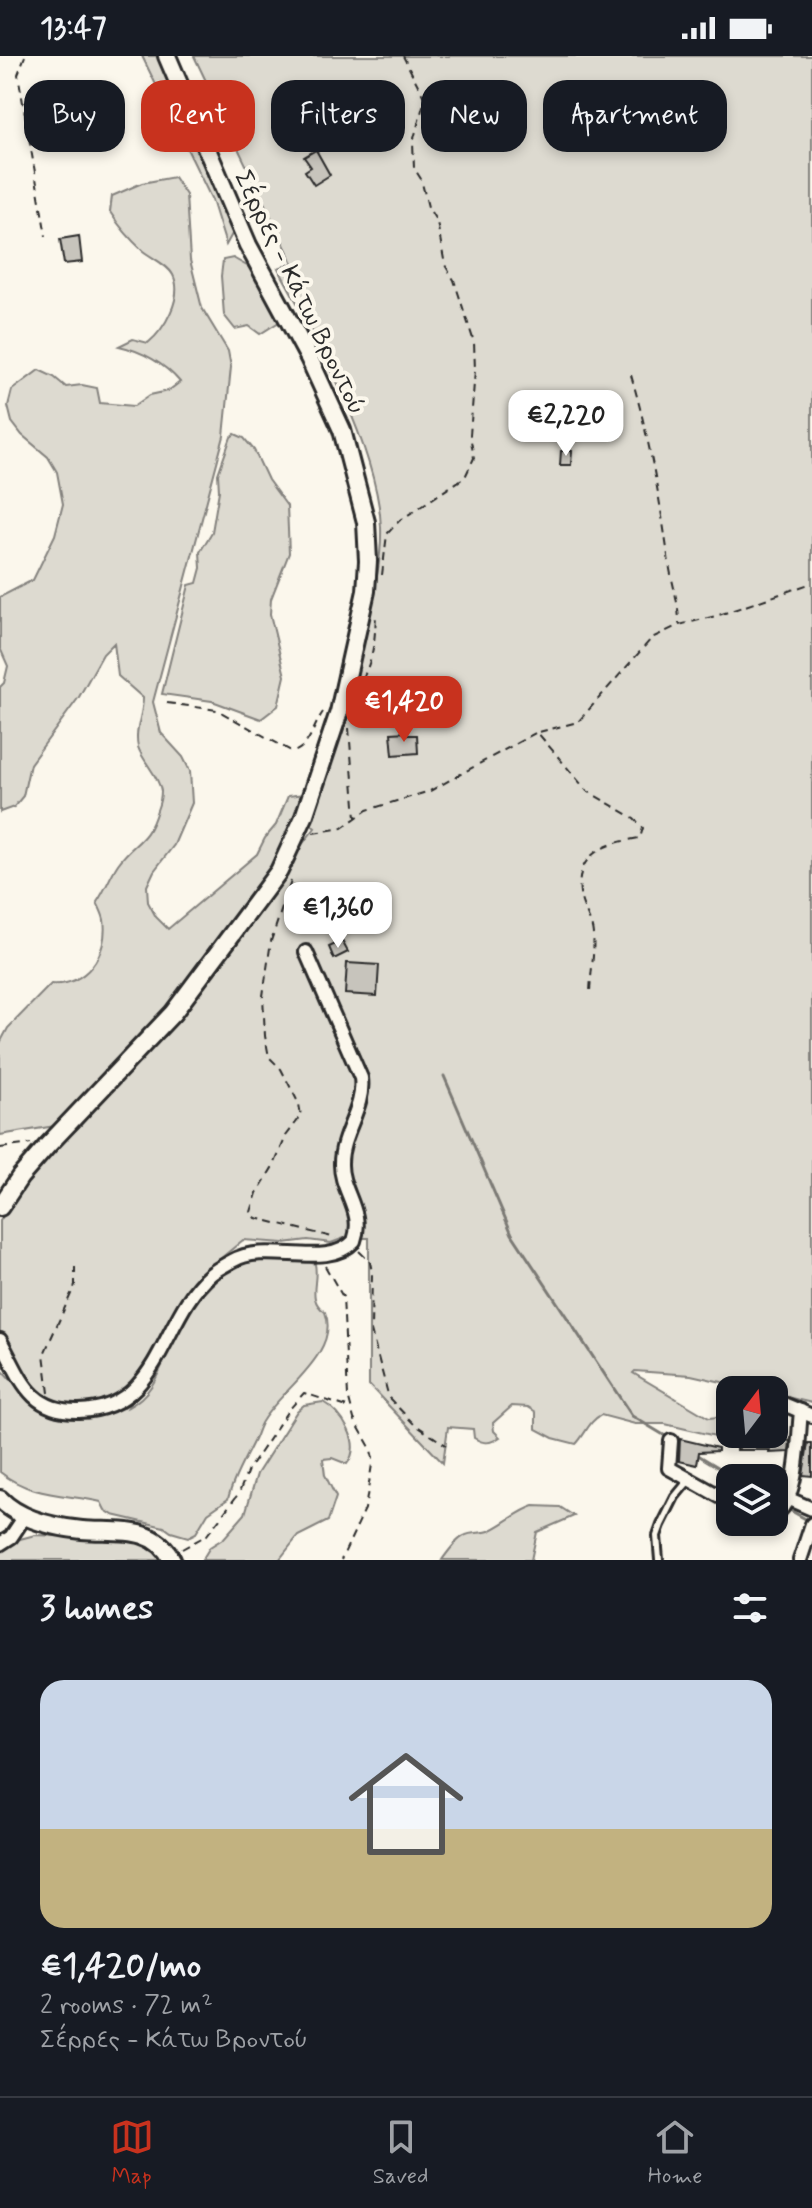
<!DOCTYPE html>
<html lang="en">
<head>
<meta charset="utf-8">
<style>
	body { margin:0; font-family:Mynerve,sans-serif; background:#20242c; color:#f1f3f6; height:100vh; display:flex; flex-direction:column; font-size:30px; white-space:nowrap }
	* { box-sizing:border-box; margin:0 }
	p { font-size:26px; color:#9ea1a6 }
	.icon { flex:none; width:44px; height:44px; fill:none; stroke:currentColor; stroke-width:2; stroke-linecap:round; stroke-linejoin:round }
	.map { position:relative; height:1504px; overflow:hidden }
	.side { display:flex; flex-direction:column; background:#171b24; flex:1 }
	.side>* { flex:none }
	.top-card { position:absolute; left:24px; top:24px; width:764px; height:72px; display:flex; gap:16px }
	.needle { width:52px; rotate:16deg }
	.controls { position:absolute; left:716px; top:1320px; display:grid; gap:16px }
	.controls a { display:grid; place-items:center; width:72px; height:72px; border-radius:16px; background:#171b24; box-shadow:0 4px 12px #0003; font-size:40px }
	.price { position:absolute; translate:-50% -68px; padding:0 18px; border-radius:16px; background:#fff; color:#222; font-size:26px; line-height:52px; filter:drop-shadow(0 2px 4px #0008) }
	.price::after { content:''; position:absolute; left:50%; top:48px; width:24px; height:18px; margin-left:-12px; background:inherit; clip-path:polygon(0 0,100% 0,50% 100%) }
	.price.selected { background:#c8321e; color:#fff }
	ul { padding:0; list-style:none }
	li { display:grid; align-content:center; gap:16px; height:424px; padding:0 40px }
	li+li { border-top:2px solid #363941 }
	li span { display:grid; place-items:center; height:248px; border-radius:24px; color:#555 }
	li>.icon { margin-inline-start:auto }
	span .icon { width:144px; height:144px; fill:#fffc; stroke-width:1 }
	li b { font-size:34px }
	h2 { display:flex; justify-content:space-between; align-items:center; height:96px; padding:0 40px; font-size:34px }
	.chip { padding:0 28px; border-radius:24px; background:#171b24; box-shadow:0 4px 12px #0003; font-size:28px; line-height:72px }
	.chip.selected { background:#c8321e; color:#fff }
	.status { display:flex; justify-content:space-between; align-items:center; height:56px; padding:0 40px; background:#171b24; direction:ltr }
	.status svg { height:22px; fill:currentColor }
	.dock { display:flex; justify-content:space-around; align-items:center; height:112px; border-top:2px solid #363941; background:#171b24; font-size:22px; color:#9ea1a6 }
	.dock a { display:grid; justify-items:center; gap:4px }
	.dock .selected { color:#c8321e }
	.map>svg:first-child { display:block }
</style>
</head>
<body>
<div class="status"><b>13:47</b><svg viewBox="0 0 49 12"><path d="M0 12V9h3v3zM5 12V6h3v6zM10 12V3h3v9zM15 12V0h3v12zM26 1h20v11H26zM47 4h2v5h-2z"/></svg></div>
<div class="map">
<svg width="812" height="1504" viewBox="0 0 812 1504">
	<rect width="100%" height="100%" fill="#fbf7ec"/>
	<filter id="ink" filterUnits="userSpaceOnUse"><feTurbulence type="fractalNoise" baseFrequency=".0125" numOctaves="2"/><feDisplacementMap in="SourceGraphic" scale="16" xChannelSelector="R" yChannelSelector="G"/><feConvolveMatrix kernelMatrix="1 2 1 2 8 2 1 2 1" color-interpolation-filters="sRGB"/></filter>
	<g filter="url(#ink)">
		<path fill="#dddad0" stroke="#84827e" stroke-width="2" d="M142 0H164L236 171 226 189 212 144Z
			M194 0H812V1347L774 1338V1334H757L691 1319 635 1315 633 1317 709 1362 726 1360 728 1383 665 1368H635L601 1359C589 1365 585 1379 576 1388L553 1382 536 1373V1356L528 1351 512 1350 493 1367 494 1375 500 1381C490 1388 484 1388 474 1382L473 1373 448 1371 443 1407 369 1329V1182H344L331 1187 308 1184 284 1187 243 1184 203 1217 128 1351C153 1338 159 1316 170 1291 198 1232 244 1179 315 1208 319 1226 306 1243 325 1256 341 1296 281 1334 263 1364 258 1371 257 1379 253 1386 244 1405 233 1422 228 1443L208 1457 196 1477 188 1481 171 1476 164 1471 113 1459 105 1454 101 1446C65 1438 31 1441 0 1416V1312L29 1343 0 1297V1165L16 1139 52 1094 78 1072 107 1039 315 772 307 765C330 697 353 631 368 561 375 532 382 501 381 471 378 394 316 280 278 212L293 207Z
			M174 121 186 139 190 204 202 252 228 295 231 311 224 380 153 646 161 677 183 701 190 715 192 747 174 789 154 815 147 830 148 846 156 861 168 873 257 798 265 782 276 769 288 740 305 738 274 810 172 948 55 1070 0 1079V987L8 972 51 928C85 931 109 898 104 864 103 858 99 851 97 846 106 833 110 820 118 808 135 784 147 788 157 754 159 749 161 741 161 735 159 720 143 706 138 691 134 674 143 659 143 642L118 620 114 587 103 598 79 641 30 708 23 740 14 751 0 756V631L4 627 8 610 0 592V541L33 524 55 479 63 448 57 416 48 401 22 379 12 366 8 350 12 334 39 314 54 321 66 331 82 329 97 332 100 347 134 350 150 339 168 335 180 326C165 308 142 295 119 290L133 283 148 287C164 274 184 241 173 219 168 209 152 202 143 195 130 183 119 170 110 156L112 140 142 127Z
			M233 202 254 214 279 256V266L260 278 249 270 235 273 224 259 221 220 223 204Z
			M235 378 244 382 254 394 268 424 287 450 289 497 271 543 270 558 285 620 278 650 261 663 212 645 162 638 189 529 197 527 201 512 200 496 212 476 219 435 218 418 231 381Z
			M323 1346C342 1357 363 1387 347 1408L332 1402 323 1403 325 1419 336 1441 328 1465 298 1480 279 1504H202L210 1491 224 1482 245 1458 257 1418 297 1355 304 1349Z
			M534 1450 560 1451 574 1460 537 1476 531 1504H442C447 1497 456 1484 464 1480 471 1475 482 1478 489 1475 503 1469 520 1454 534 1450Z
			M35 1479 132 1483 153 1492 162 1504H0V1495L20 1483Z"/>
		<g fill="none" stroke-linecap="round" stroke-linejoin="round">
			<path stroke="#7b7a75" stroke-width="3" d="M444 1020 512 1178 632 1360 667 1381
				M698 1399 736 1422
				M774 1445 781 1449
				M788 1453 809 1465"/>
		</g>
		<path fill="#c7c4bc" stroke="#2b2b2b" stroke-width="2" d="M339 59 350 79 335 88 324 68Z
			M236 63 246 83 227 92 217 71Z
			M316 94 330 119 314 129 305 115 311 111 304 101Z
			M79 180 82 206 64 208 60 183Z
			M561 395H572L571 409H560Z
			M407 676V679H417L418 697 393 699 391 677Z
			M342 885 348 896 334 903 329 891Z
			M347 907 379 909 377 940 345 938Z
			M780 1356 784 1358 786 1384 790 1385 789 1396 769 1397 770 1394H737V1378H774V1357Z
			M680 1383 718 1392V1395L699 1396 697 1409 679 1405Z
			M808 1387H812V1420L803 1419Z"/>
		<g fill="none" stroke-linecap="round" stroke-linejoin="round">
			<defs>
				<path id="service" d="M659 1504 657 1480 661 1469 675 1441 689 1424"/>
				<path id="minor" d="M0 1284C21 1322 29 1356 79 1355 162 1353 160 1261 211 1218 217 1213 225 1209 232 1205 267 1184 326 1215 354 1185 365 1155 340 1135 341 1107 341 1077 365 1052 361 1022L306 896
					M774 1344 812 1360
					M671 1385 669 1412 730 1446
					M789 1443 812 1453
					M774 1459C799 1446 798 1381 801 1355
					M0 1488 11 1481 25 1460
					M800 1504 812 1468"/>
				<path id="tertiary" d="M0 1151 20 1121 48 1089 173 957 279 815 304 761 339 656 366 535 368 505 366 466 342 374 309 302 248 189 167 0
					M0 1443C20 1464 53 1471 82 1474 115 1477 155 1468 172 1504"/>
			</defs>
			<use href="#service" stroke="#2b2b2b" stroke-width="12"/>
			<use href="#minor" stroke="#2b2b2b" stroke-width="18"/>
			<use href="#tertiary" stroke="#2b2b2b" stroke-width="22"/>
			<path stroke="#2b2b2b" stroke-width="2" stroke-dasharray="8 6" stroke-linecap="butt" d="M25 0 18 18 46 180
				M631 319C649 381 660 443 669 507 672 528 679 546 679 568
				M382 519 387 478 399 465 465 421 474 402 470 379 475 314 474 286 454 224 445 209 437 166 428 151 421 123 414 112 413 86 425 43 403 0
				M362 624C374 601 375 582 376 557
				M167 647 217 654 293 696C310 691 313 670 323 656
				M349 672 356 762
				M539 676 578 666 652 582 679 569 716 560 812 527
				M313 777 342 772 367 754 430 735 537 676 587 735 634 762 643 772 640 782C604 787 572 799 581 843 584 855 592 865 593 878 595 898 590 919 590 940
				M291 825 271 885 263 940 265 980 269 1001 281 1013 299 1048 301 1060 286 1080 275 1107 257 1137 251 1156 256 1162 336 1182
				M0 1092 31 1088
				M359 1195 370 1206 372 1216 371 1275 389 1342 414 1368 446 1389
				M325 1210 343 1241 348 1340 354 1363 370 1391 373 1402 365 1453 341 1504
				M49 1337 44 1298 75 1229V1211
				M182 1493 207 1479 239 1437 248 1414 287 1356 304 1337 350 1352"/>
			<use href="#service" stroke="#fbf7ec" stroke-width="6"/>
			<use href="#minor" stroke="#fbf7ec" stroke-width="12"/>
			<use href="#tertiary" stroke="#fbf7ec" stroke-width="16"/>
		</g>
	</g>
	<g text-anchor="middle" stroke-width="8" stroke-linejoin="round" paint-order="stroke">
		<g font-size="26" fill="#2b2b2b" stroke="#fbf7ec">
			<text transform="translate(301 236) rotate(64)" y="9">Σέρρες - Κάτω Βροντού</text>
		</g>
	</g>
</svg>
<div class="controls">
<a><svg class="needle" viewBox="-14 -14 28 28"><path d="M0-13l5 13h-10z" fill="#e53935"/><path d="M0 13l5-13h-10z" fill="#9ea1a6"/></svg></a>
<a><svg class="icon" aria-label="layers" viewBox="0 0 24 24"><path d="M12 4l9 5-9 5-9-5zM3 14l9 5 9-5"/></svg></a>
</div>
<b class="price" style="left:566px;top:402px">€2,220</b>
<b class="price selected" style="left:404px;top:688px">€1,420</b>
<b class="price" style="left:338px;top:894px">€1,360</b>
<div class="top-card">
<a class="chip">Buy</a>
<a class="chip selected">Rent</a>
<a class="chip">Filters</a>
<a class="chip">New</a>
<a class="chip">Apartment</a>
</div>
</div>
<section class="side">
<h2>3 homes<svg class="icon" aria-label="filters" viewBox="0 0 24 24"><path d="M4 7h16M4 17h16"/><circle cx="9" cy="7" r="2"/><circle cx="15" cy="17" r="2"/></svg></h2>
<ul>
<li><span style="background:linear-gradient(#c9d6e8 60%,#c2b280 0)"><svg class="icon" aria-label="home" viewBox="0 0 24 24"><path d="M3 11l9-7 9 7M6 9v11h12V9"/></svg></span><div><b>€1,420/mo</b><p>2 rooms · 72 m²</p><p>Σέρρες - Κάτω Βροντού</p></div></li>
</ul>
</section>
<nav class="dock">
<a class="selected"><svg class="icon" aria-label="map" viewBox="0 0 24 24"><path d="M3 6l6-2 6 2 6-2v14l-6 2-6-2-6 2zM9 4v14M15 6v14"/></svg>Map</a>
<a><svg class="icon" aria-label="saved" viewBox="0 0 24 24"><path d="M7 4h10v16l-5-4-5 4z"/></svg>Saved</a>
<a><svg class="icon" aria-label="home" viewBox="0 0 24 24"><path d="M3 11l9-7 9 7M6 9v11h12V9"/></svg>Home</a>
</nav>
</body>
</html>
